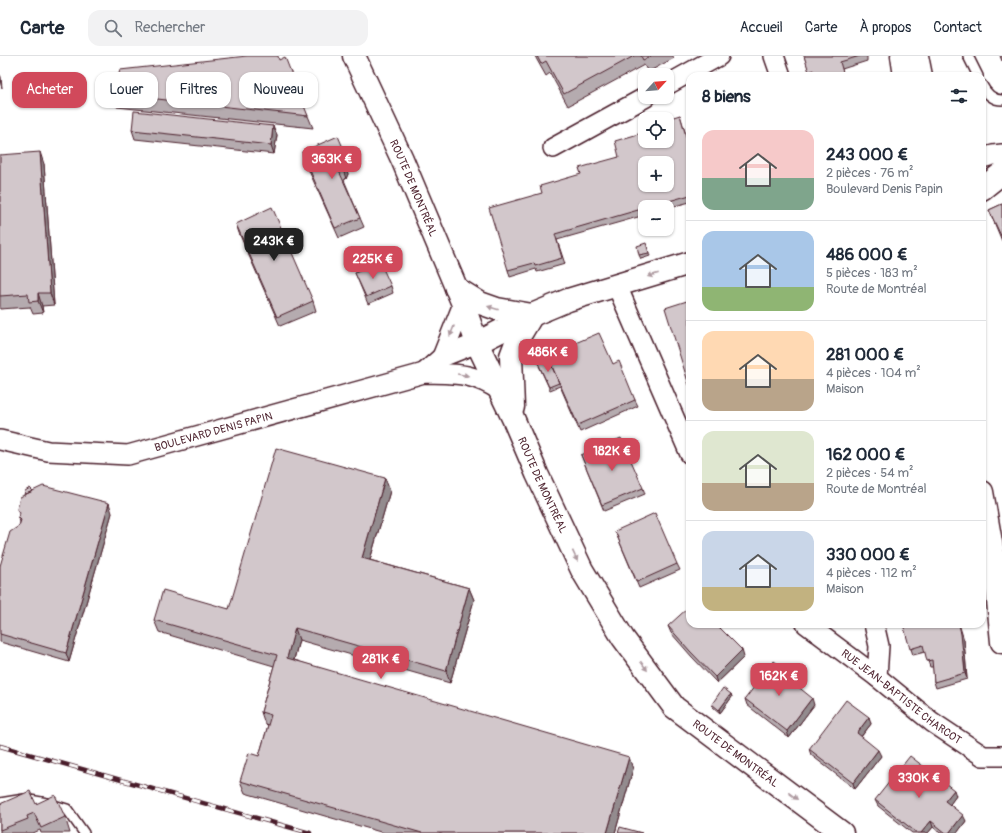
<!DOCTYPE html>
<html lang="fr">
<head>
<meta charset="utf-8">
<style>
	body { margin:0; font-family:Pangolin,sans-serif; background:#f2f2f3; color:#1f2937; height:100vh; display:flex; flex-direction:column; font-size:15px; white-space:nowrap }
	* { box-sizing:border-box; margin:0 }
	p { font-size:13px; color:#747a83 }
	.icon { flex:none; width:22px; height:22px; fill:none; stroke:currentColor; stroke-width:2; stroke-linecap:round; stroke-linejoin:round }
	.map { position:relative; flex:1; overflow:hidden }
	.panel { position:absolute; left:686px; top:16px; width:300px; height:556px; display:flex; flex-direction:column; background:#fff; border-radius:12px; box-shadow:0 1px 3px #0004 }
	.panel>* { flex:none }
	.top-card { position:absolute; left:12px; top:16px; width:380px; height:36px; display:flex; gap:8px }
	.needle { width:26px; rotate:64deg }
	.fabs { position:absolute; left:638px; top:12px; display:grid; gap:8px }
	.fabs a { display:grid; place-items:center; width:36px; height:36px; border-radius:8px; background:#fff; box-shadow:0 1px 3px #0004; font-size:20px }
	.price { position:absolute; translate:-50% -34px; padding:0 9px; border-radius:8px; background:#d1495b; color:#fff; font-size:13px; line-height:26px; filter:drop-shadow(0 1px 2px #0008) }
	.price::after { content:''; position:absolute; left:50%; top:24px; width:12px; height:9px; margin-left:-6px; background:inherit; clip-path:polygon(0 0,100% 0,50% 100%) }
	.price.on { background:#222; color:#fff }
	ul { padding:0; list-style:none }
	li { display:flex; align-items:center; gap:12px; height:100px; padding:0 16px }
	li+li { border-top:1px solid #e0e1e3 }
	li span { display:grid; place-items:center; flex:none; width:112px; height:80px; border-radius:12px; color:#555 }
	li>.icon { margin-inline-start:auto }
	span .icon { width:48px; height:48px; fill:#fffc; stroke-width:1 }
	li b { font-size:17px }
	h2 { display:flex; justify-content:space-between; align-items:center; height:48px; padding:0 16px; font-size:17px }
	.pill { padding:0 14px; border-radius:12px; background:#fff; box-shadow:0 1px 3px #0004; font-size:14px; line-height:36px }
	.pill.on { background:#d1495b; color:#fff }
	header { display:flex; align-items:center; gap:24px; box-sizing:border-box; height:56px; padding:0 20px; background:#fff; border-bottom:1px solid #e0e1e3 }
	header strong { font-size:19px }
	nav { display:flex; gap:22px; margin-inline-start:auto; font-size:14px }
	.search { width:280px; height:36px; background:#f2f2f3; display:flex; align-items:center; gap:10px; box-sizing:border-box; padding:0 14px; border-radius:12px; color:#747a83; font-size:15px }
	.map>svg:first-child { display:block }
</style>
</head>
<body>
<header>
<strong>Carte</strong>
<div class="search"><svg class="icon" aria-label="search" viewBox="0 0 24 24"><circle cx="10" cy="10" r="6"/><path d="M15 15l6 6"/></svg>Rechercher</div>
<nav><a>Accueil</a><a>Carte</a><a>À propos</a><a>Contact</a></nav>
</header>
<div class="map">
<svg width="1002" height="777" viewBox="0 0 1002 777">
	<rect width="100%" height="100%" fill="#fff"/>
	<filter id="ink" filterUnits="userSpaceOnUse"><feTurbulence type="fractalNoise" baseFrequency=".025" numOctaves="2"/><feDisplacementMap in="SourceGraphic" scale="8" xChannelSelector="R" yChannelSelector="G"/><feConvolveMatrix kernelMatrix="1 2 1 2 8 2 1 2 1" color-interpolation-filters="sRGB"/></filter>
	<g filter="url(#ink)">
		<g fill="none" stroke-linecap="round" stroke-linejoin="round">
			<defs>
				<path id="service" d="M968 0 978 20
					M982 29C986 37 992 44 1002 44
					M0 747 24 743 47 747 67 753 84 777"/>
				<g id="minor">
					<path d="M774 0 781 20"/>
					<path d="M667 29 719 0"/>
					<path d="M553 92 646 41"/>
					<path d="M982 102 993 99 1002 98"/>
					<path d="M617 230 690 398"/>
					<path d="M442 301 463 248"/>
					<path d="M424 317 442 301 477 287"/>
					<path id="s1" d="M0 384 48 395 128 399 424 317C458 318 471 316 501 335"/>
					<path id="s2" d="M806 568 877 621 932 666 983 700H1002"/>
					<path d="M874 568 879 590 877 621"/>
				</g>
				<g id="secondary">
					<path id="s3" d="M354 0 402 103 463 248 477 287 513 362 537 418 582 514 623 582 674 651 842 777"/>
					<path d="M902 0 905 20"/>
					<path d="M917 0 921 20"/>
					<path d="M982 133 1002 117"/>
					<path d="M456 232 480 247 497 253 532 259"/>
					<path d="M477 287 532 259 568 244 690 207"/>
					<path d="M513 351 511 300 517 284 532 259"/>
					<path d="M982 436 994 503 1002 586"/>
				</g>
			</defs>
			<use href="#service" stroke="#4a1f2b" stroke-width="12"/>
			<use href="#minor" stroke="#4a1f2b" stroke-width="22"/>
			<use href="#secondary" stroke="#4a1f2b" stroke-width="25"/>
			<use href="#service" stroke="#fff" stroke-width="9"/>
			<use href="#minor" stroke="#fff" stroke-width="19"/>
			<use href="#secondary" stroke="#fff" stroke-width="22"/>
			<defs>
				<path id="rail" d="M0 690 310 777"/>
			</defs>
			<use href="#rail" stroke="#4a1f2b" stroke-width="4.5"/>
			<use href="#rail" stroke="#fff" stroke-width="3" stroke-dasharray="9" stroke-linecap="butt"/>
		</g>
		<path fill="#b5abaf" stroke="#4a1f2b" d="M535 0H673L674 2 648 16 644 9 568 50 550 17 546 20 537 4Z
			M804 0H867V5L842 13 844 20H811Z
			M279 4 308 60 313 72 117 51 113 38Z
			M680 59 690 92V146L667 152V151H645V159L557 184 565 208 537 216 536 213 510 221 508 214 542 137 619 101 645 85Z
			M273 70 277 79 274 98 135 83 132 74Z
			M302 96 348 103 351 112 347 114 348 118 346 123 344 124 360 162 364 171 339 182 305 106Z
			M0 99 44 108 54 249 42 250 43 257 33 258 30 251 0 253Z
			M1002 148V185L989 154Z
			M236 168 313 245 316 255 280 270 239 177Z
			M647 191 650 200 641 203 639 199Z
			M355 217 391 230 393 237 368 248Z
			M613 308 635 344 638 350 580 376 560 330 550 334 539 310Z
			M581 399 643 432 645 438 604 455Z
			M33 435 112 457 69 606 0 586V510L19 470 20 466 18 461 19 458 17 453Z
			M390 435 370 504 469 532 474 544 450 627 299 584 294 604 633 713 615 777H384L245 737 240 725 259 700 268 669 265 668 261 656 274 610 159 576 154 564 229 553Z
			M615 475 677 508 680 514 639 532Z
			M903 568 964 584 967 623 936 632 934 626 933 611H930L925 596 913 599Z
			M668 570 744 601 717 627 692 601 671 577Z
			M797 627 795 628 814 649 789 682 747 649 745 643Z
			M731 638 732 641 720 657 713 651 712 648Z
			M869 661 871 668 861 681 881 700 855 733 811 699 809 693Z
			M956 740 950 748 966 765 957 777H940L933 771 928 777H912L878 750 875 744Z
			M0 748H36L65 761 70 777H41L40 774 33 777H0Z"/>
		<path fill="#938b8e" stroke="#4a1f2b" d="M0 19 1 21 2 32 1 29Z
			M273 70 277 79 274 98 271 89Z
			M40 96 44 108 54 249 50 237Z
			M345 109 348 118 346 123 343 113Z
			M38 237 42 250 43 257 38 245Z
			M385 422 390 435 367 514 362 502Z
			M109 447 112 457 69 606 66 597Z
			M469 532 474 544 450 627 446 615Z
			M959 568 964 584 967 623 965 617Z
			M295 572 299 584 291 615 287 602Z
			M742 594 744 601 717 627 715 621Z
			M794 620 797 627 793 631 791 625Z
			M731 638 732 641 720 657 719 654Z
			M812 642 814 649 789 682 787 675Z
			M869 661 871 668 859 683 857 677Z
			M878 694 881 700 855 733 853 727Z
			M629 701 633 713 615 777H607Z
			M954 734 956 740 948 751 945 745Z
			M963 759 966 765 957 777H949Z
			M931 765 933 771 928 777H921Z"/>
		<path fill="#d2c7cb" stroke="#4a1f2b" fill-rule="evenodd" d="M247 0H278L279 4 285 1 308 60 113 38 120 14Z
			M537 0H634L564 38 546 5 541 8Z
			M641 0H651L643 4Z
			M804 0H860L840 6 844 20H814L813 14 809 16Z
			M1000 0H1002V5Z
			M755 18 756 20H747Z
			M134 55 273 70 271 89 132 74Z
			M680 59 690 94V139L648 151H645V152L555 178 562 202 535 210 534 207 508 214 489 152 542 137 540 130 581 118 579 112 619 101 615 85 645 76V85H667V63ZM645 107H667V129H645Z
			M338 80 348 103 343 105 345 109 343 113 339 115 360 162 335 172 302 96Z
			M40 96 50 237H38V245L29 246 28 238 0 240V99Z
			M1002 148V182L989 154Z
			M272 151 313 245 277 261 236 168Z
			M646 187 649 197 639 199 637 190Z
			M380 206 391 230 366 241 355 217Z
			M690 244V329H689L665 252Z
			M599 277 613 308 619 305 635 344 578 369 547 299Z
			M548 302 559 327 549 331 538 307Z
			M621 382 643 432 602 449 581 399Z
			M276 392 385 422 362 502 469 532 446 615 295 572 287 602 629 701 607 777H422L240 725 249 697 259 700 271 659 261 656 277 599 154 564 163 534 229 553Z
			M43 430 109 447 66 597 0 578V510L10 476 19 470 21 464 18 461 20 457 17 453 20 441Z
			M30 432 33 435 24 439 25 435Z
			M655 457 677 508 637 526 615 475Z
			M690 550V568H716L742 594 715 621 690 595 668 570Z
			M903 568H959L961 578 965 617 934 626 932 604 927 605 923 589 910 593Z
			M774 605 794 620 791 625 812 642 787 675 745 643Z
			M723 632 731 638 719 654 712 648Z
			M846 644 869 661 857 677 878 694 853 727 809 693Z
			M910 700 954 734 945 745 963 759 949 777H946L931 765 921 777H917L875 744Z
			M30 735 36 748 55 739 65 761 41 772 34 757 27 760 28 763 0 774V748Z
			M620 771 642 777H618Z"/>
		<defs><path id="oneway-solid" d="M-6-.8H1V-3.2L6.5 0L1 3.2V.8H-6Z"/></defs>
		<g fill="#ae9aa0">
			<use href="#oneway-solid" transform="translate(653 219) rotate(163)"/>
			<use href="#oneway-solid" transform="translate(493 252) rotate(-162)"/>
			<use href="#oneway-solid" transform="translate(452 275) rotate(112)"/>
			<use href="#oneway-solid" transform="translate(463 319) rotate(9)"/>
			<use href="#oneway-solid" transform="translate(575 500) rotate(65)"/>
			<use href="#oneway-solid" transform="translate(644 610) rotate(53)"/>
			<use href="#oneway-solid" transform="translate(793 740) rotate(37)"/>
		</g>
	</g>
	<g text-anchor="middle" stroke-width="3" stroke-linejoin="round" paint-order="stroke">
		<g font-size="11" fill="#4a1f2b" stroke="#fff">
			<text dy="4" stroke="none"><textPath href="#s3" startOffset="145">ROUTE DE MONTRÉAL</textPath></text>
			<text dy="4" stroke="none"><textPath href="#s1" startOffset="218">BOULEVARD DENIS PAPIN</textPath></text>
			<text dy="4" stroke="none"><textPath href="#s3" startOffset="469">ROUTE DE MONTRÉAL</textPath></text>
			<text dy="4" stroke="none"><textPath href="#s2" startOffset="120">RUE JEAN-BAPTISTE CHARCOT</textPath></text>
			<text dy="4" stroke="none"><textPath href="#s3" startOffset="805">ROUTE DE MONTRÉAL</textPath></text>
		</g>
	</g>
</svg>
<div class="fabs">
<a><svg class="needle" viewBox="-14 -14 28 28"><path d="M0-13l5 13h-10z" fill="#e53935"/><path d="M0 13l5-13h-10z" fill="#747a83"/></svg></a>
<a><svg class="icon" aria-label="locate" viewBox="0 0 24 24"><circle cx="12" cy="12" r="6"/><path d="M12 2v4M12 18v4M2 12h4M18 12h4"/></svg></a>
<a>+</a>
<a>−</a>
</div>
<b class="price" style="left:332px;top:124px">363K €</b>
<b class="price on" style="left:274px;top:206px">243K €</b>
<b class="price" style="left:373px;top:224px">225K €</b>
<b class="price" style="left:548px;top:317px">486K €</b>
<b class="price" style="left:612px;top:416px">182K €</b>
<b class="price" style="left:381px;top:624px">281K €</b>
<b class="price" style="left:779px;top:641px">162K €</b>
<b class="price" style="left:919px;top:743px">330K €</b>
<div class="top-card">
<a class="pill on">Acheter</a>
<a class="pill">Louer</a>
<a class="pill">Filtres</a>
<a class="pill">Nouveau</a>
</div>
<section class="panel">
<h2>8 biens<svg class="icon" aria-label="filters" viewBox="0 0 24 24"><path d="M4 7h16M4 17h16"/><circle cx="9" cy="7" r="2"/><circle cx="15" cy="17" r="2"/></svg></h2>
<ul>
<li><span style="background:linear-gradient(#f6c9c9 60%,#7fa58c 0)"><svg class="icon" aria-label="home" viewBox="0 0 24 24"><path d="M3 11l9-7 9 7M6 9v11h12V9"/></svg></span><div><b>243 000 €</b><p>2 pièces · 76 m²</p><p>Boulevard Denis Papin</p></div></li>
<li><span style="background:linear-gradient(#a9c7e8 70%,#8fb573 0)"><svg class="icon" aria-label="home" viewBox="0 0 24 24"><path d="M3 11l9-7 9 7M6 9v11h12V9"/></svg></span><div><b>486 000 €</b><p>5 pièces · 183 m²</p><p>Route de Montréal</p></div></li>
<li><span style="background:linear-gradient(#ffd9b3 60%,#b9a48a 0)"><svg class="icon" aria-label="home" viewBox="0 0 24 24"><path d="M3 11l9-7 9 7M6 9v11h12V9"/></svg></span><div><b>281 000 €</b><p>4 pièces · 104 m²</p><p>Maison</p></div></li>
<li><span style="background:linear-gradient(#dfe7d0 65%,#b9a48a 0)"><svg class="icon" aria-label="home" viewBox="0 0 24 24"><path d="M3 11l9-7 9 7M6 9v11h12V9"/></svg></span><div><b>162 000 €</b><p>2 pièces · 54 m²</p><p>Route de Montréal</p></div></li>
<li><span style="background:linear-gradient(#c9d6e8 70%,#c2b280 0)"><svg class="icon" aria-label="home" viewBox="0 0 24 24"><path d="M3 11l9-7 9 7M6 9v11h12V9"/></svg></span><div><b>330 000 €</b><p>4 pièces · 112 m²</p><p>Maison</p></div></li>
</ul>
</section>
</div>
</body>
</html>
